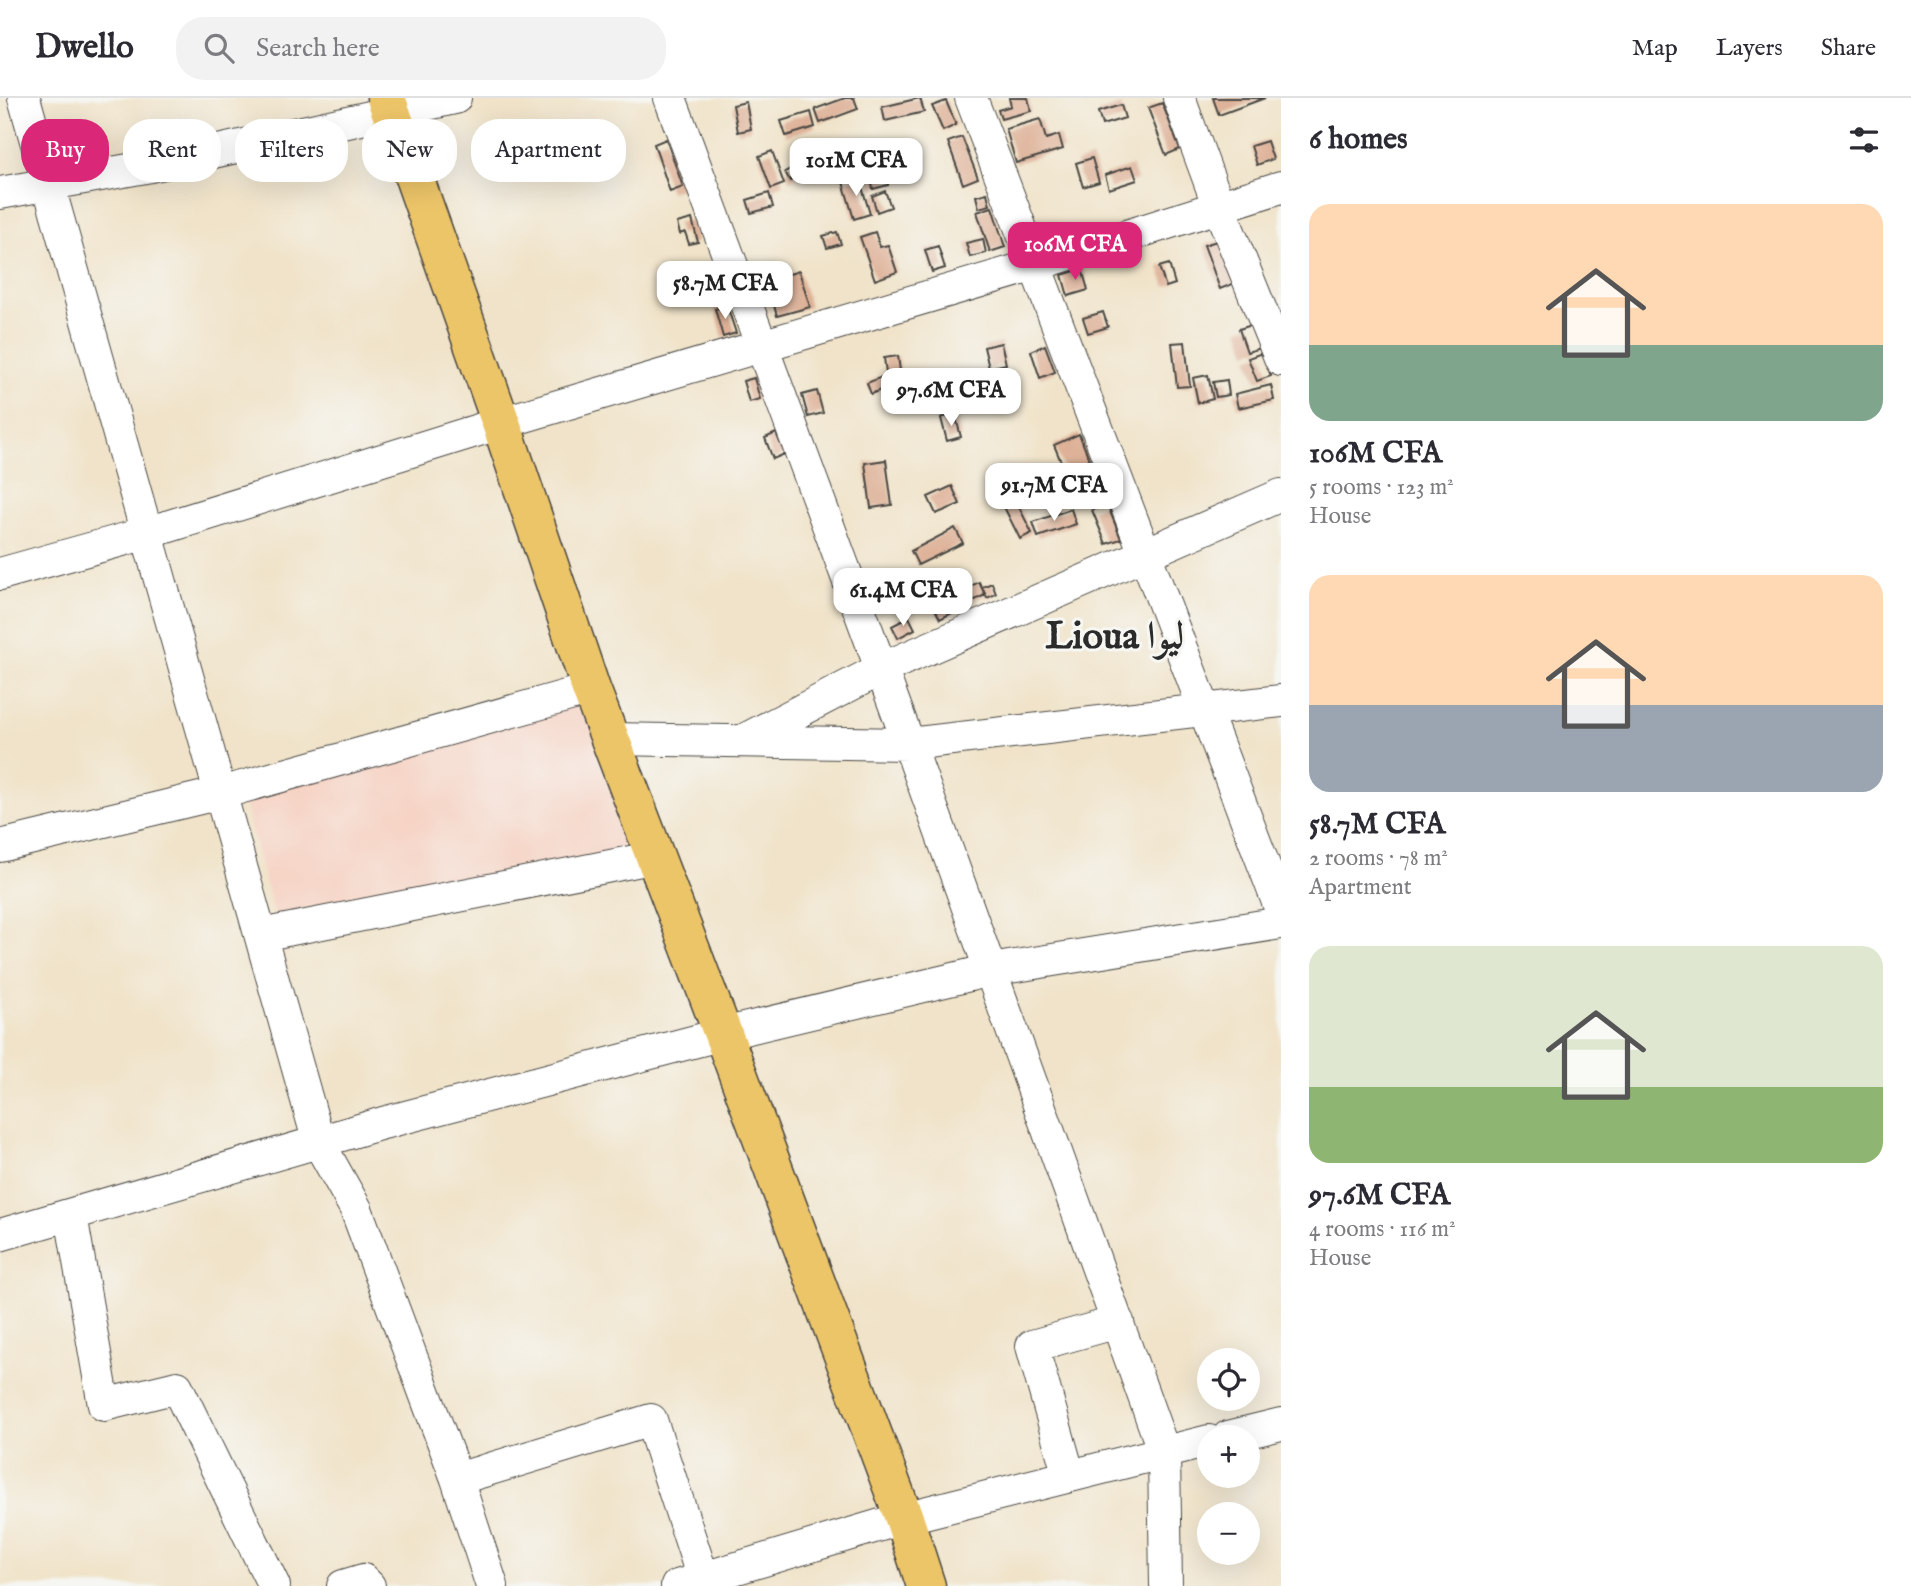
<!DOCTYPE html>
<html lang="en">
<head>
<meta charset="utf-8">
<style>
	body { margin:0; font-family:"IM FELL English",Amiri,serif; background:#f2f2f3; color:#2b2b33; height:100vh; display:flex; flex-direction:column; font-size:26px; white-space:nowrap }
	* { box-sizing:border-box; margin:0 }
	p { font-size:23px; color:#7c7c81 }
	.icon { flex:none; width:38px; height:38px; fill:none; stroke:currentColor; stroke-width:2; stroke-linecap:round; stroke-linejoin:round }
	.map { position:relative; flex:1; overflow:hidden }
	.side { display:flex; flex-direction:column; background:#fff; width:630px }
	.side>* { flex:none }
	.top-card { position:absolute; left:21px; top:21px; width:665px; height:63px; display:flex; gap:14px }
	.buttons { position:absolute; left:1197px; top:1250px; display:grid; gap:14px }
	.buttons a { display:grid; place-items:center; width:63px; height:63px; border-radius:50%; background:#fff; box-shadow:0 7px 28px #0002; font-size:35px }
	.price { position:absolute; translate:-50% -60px; padding:0 16px; border-radius:14px; background:#fff; color:#222; font-size:23px; line-height:46px; filter:drop-shadow(0 2px 4px #0008) }
	.price::after { content:''; position:absolute; left:50%; top:42px; width:21px; height:16px; margin-left:-10px; background:inherit; clip-path:polygon(0 0,100% 0,50% 100%) }
	.price.selected { background:#db2777; color:#fff }
	ul { padding:0; list-style:none }
	li { display:grid; align-content:center; gap:14px; height:371px; padding:0 28px }
	li span { display:grid; place-items:center; height:217px; border-radius:21px; color:#555 }
	li>.icon { margin-inline-start:auto }
	span .icon { width:126px; height:126px; fill:#fffc; stroke-width:1 }
	li b { font-size:30px }
	h2 { display:flex; justify-content:space-between; align-items:center; height:84px; padding:0 28px; font-size:30px }
	.pill { padding:0 24px; border-radius:28px; background:#fff; box-shadow:0 7px 28px #0002; font-size:24px; line-height:63px }
	.pill.selected { background:#db2777; color:#fff }
	header { display:flex; align-items:center; gap:42px; box-sizing:border-box; height:98px; padding:0 35px; background:#fff; border-bottom:2px solid #e1e1e2 }
	header strong { font-size:33px }
	nav { display:flex; gap:38px; margin-inline-start:auto; font-size:24px }
	.search { width:490px; height:63px; background:#f2f2f3; display:flex; align-items:center; gap:18px; box-sizing:border-box; padding:0 24px; border-radius:28px; color:#7c7c81; font-size:26px }
	main { display:flex; flex:1; min-height:0 }
	.map>svg:first-child { display:block }
</style>
</head>
<body>
<header>
<strong>Dwello</strong>
<div class="search"><svg class="icon" aria-label="search" viewBox="0 0 24 24"><circle cx="10" cy="10" r="6"/><path d="M15 15l6 6"/></svg>Search here</div>
<nav><a>Map</a><a>Layers</a><a>Share</a></nav>
</header>
<main>
<div class="map">
<svg width="1281" height="1488" viewBox="0 0 1281 1488">
	<rect width="100%" height="100%" fill="#f6f6f2"/>
	<filter id="ink" filterUnits="userSpaceOnUse"><feTurbulence type="fractalNoise" baseFrequency=".0143" numOctaves="2"/><feDisplacementMap in="SourceGraphic" scale="14" xChannelSelector="R" yChannelSelector="G"/><feConvolveMatrix kernelMatrix="1 2 1 2 8 2 1 2 1" color-interpolation-filters="sRGB"/></filter>
	<filter id="wash" filterUnits="userSpaceOnUse"><feTurbulence type="fractalNoise" baseFrequency=".00686" numOctaves="4" result="noise"/><feDisplacementMap in="SourceGraphic" scale="28" xChannelSelector="R" yChannelSelector="G"/><feGaussianBlur stdDeviation="1.57" result="paint"/><feColorMatrix in="noise" values="0 0 0 0 0 0 0 0 0 0 0 0 0 0 0 0 0 1.4 0 .05"/><feComposite in="paint" operator="in"/></filter>
	<g filter="url(#wash)">
		<rect width="100%" height="100%" fill="#f0e3c9"/>
		<path fill="#f6d2c3" d="M587 599 642 770 281 842 241 694Z"/>
		<g id="blocks">
			<path fill="#deb197" d="M845 0H854L858 11 820 25 815 11Z
				M920 0 924 14 885 23 882 9Z
				M1009 0H1028L1031 13 1001 21 998 12 1011 8Z
				M1213 0H1265L1219 17Z
				M946 3 956 27 943 33 932 8Z
				M746 4 751 31 738 34 733 7Z
				M1162 5 1180 51 1166 57 1148 10Z
				M1121 7 1125 20 1102 27 1098 14Z
				M811 14 815 29 786 38 781 23Z
				M1040 21 1046 41 1059 37 1063 51 1016 65 1006 31Z
				M962 39 978 80 963 86 948 44Z
				M666 41 683 89 670 94 654 46Z
				M1267 43 1273 61 1257 67 1251 48Z
				M772 53 784 86 771 91 759 58Z
				M841 59 843 75 827 77 824 61Z
				M1092 60 1099 84 1083 89 1076 65Z
				M799 66 804 74 790 83 785 74Z
				M883 67 888 87 873 91 869 71Z
				M1132 68 1137 82 1109 91 1105 77Z
				M859 79 870 116 854 121 843 84Z
				M885 93 891 109 877 114 872 98Z
				M769 95 773 109 751 115 747 102Z
				M987 95 990 107 979 110 976 98Z
				M992 109 1005 149 990 154 977 114Z
				M692 121 698 144 689 146 685 134 680 136 677 125Z
				M837 134 841 146 827 150 823 138Z
				M875 134 880 149 888 147 897 174 875 182 860 139Z
				M983 141 986 155 970 159 966 145Z
				M1220 142 1235 185 1220 191 1204 147Z
				M938 148 945 170 932 174 925 152Z
				M1169 166 1175 186 1166 189 1159 169Z
				M1082 171 1088 192 1068 198 1062 177Z
				M799 173 810 209 777 218 767 183Z
				M727 208 736 235 723 239 715 211Z
				M1103 214 1108 229 1088 235 1083 220Z
				M1252 227 1261 250 1247 254 1239 231Z
				M1185 244 1190 288 1177 289 1172 245Z
				M1001 245 1006 266 989 270 984 249Z
				M1045 247 1055 274 1040 280 1031 253Z
				M1262 255 1271 278 1257 283 1248 260Z
				M898 258 902 288 888 289 884 260Z
				M1208 277 1213 301 1198 305 1193 280Z
				M884 278 888 289 871 296 867 285Z
				M754 280 760 301 749 304 743 283Z
				M1227 282 1229 297 1216 299 1213 284Z
				M1271 287 1274 302 1238 310 1235 296Z
				M817 293 823 315 808 319 802 297Z
				M955 316 961 339 947 343 941 320Z
				M776 335 785 356 773 361 765 340Z
				M1079 336 1092 368 1067 378 1054 347Z
				M886 362 892 407 871 410 865 365Z
				M952 388 960 406 936 416 928 399Z
				M1013 397 1032 435 1020 441 1001 403Z
				M1107 406 1121 441 1106 446 1092 412Z
				M1071 411 1076 426 1038 439 1033 424Z
				M955 430 963 445 918 467 911 453Z
				M979 484 985 497 969 505 962 492Z
				M992 485 996 496 987 500 982 489Z
				M957 490 966 508 940 521 931 503Z
				M909 519 915 531 898 540 892 528Z"/>
		</g>
	</g>
	<g filter="url(#ink)">
		<use href="#blocks" fill-opacity="0" stroke="#494743" stroke-width="2"/>
		<g fill="none" stroke-linecap="round" stroke-linejoin="round">
			<defs>
				<path id="minor" d="M24 0 319 1045 356 1111 457 1381 492 1488
					M670 0 909 646 1164 1354 1166 1488
					M971 0 1281 812
					M1179 0 1219 109 1281 262
					M0 95 151 68 455 0
					M0 476 147 435 501 325 1035 167 1281 89
					M610 641 909 646 1281 603
					M746 641 881 571 1281 397
					M0 748 221 695 591 591
					M261 837 656 759
					M71 1117 104 1307 177 1289 274 1488
					M0 1137 383 1025 723 936 991 872 1281 825
					M1228 1339 1281 1326
					M1069 1378 1032 1248 1118 1224
					M457 1381 651 1322 703 1480
					M343 1488 363 1482 369 1488
					M677 1488 904 1420 1209 1343"/>
				<path id="major" d="M386 0 501 325 591 591 723 936 904 1420 926 1488"/>
			</defs>
			<use href="#minor" stroke="#494743" stroke-width="34"/>
			<use href="#major" stroke="#494743" stroke-width="41"/>
			<use href="#minor" stroke="#fff" stroke-width="32"/>
			<use href="#major" stroke="#edc569" stroke-width="38"/>
		</g>
	</g>
	<g text-anchor="middle" stroke-width="6" stroke-linejoin="round" paint-order="stroke">
		<g font-size="38" font-weight="bold" fill="#2b2b2b" stroke="#f6f6f2">
			<text x="1115" y="550">Lioua ليوا</text>
		</g>
	</g>
</svg>
<div class="buttons">
<a><svg class="icon" aria-label="locate" viewBox="0 0 24 24"><circle cx="12" cy="12" r="6"/><path d="M12 2v4M12 18v4M2 12h4M18 12h4"/></svg></a>
<a>+</a>
<a>−</a>
</div>
<b class="price" style="left:856px;top:100px">101M CFA</b>
<b class="price selected" style="left:1075px;top:184px">106M CFA</b>
<b class="price" style="left:725px;top:223px">58.7M CFA</b>
<b class="price" style="left:951px;top:330px">97.6M CFA</b>
<b class="price" style="left:1054px;top:425px">91.7M CFA</b>
<b class="price" style="left:903px;top:530px">61.4M CFA</b>
<div class="top-card">
<a class="pill selected">Buy</a>
<a class="pill">Rent</a>
<a class="pill">Filters</a>
<a class="pill">New</a>
<a class="pill">Apartment</a>
</div>
</div>
<section class="side">
<h2>6 homes<svg class="icon" aria-label="filters" viewBox="0 0 24 24"><path d="M4 7h16M4 17h16"/><circle cx="9" cy="7" r="2"/><circle cx="15" cy="17" r="2"/></svg></h2>
<ul>
<li><span style="background:linear-gradient(#ffd9b3 65%,#7fa58c 0)"><svg class="icon" aria-label="home" viewBox="0 0 24 24"><path d="M3 11l9-7 9 7M6 9v11h12V9"/></svg></span><div><b>106M CFA</b><p>5 rooms · 123 m²</p><p>House</p></div></li>
<li><span style="background:linear-gradient(#ffd9b3 60%,#9aa5b1 0)"><svg class="icon" aria-label="home" viewBox="0 0 24 24"><path d="M3 11l9-7 9 7M6 9v11h12V9"/></svg></span><div><b>58.7M CFA</b><p>2 rooms · 78 m²</p><p>Apartment</p></div></li>
<li><span style="background:linear-gradient(#dfe7d0 65%,#8fb573 0)"><svg class="icon" aria-label="home" viewBox="0 0 24 24"><path d="M3 11l9-7 9 7M6 9v11h12V9"/></svg></span><div><b>97.6M CFA</b><p>4 rooms · 116 m²</p><p>House</p></div></li>
</ul>
</section>
</main>
</body>
</html>
